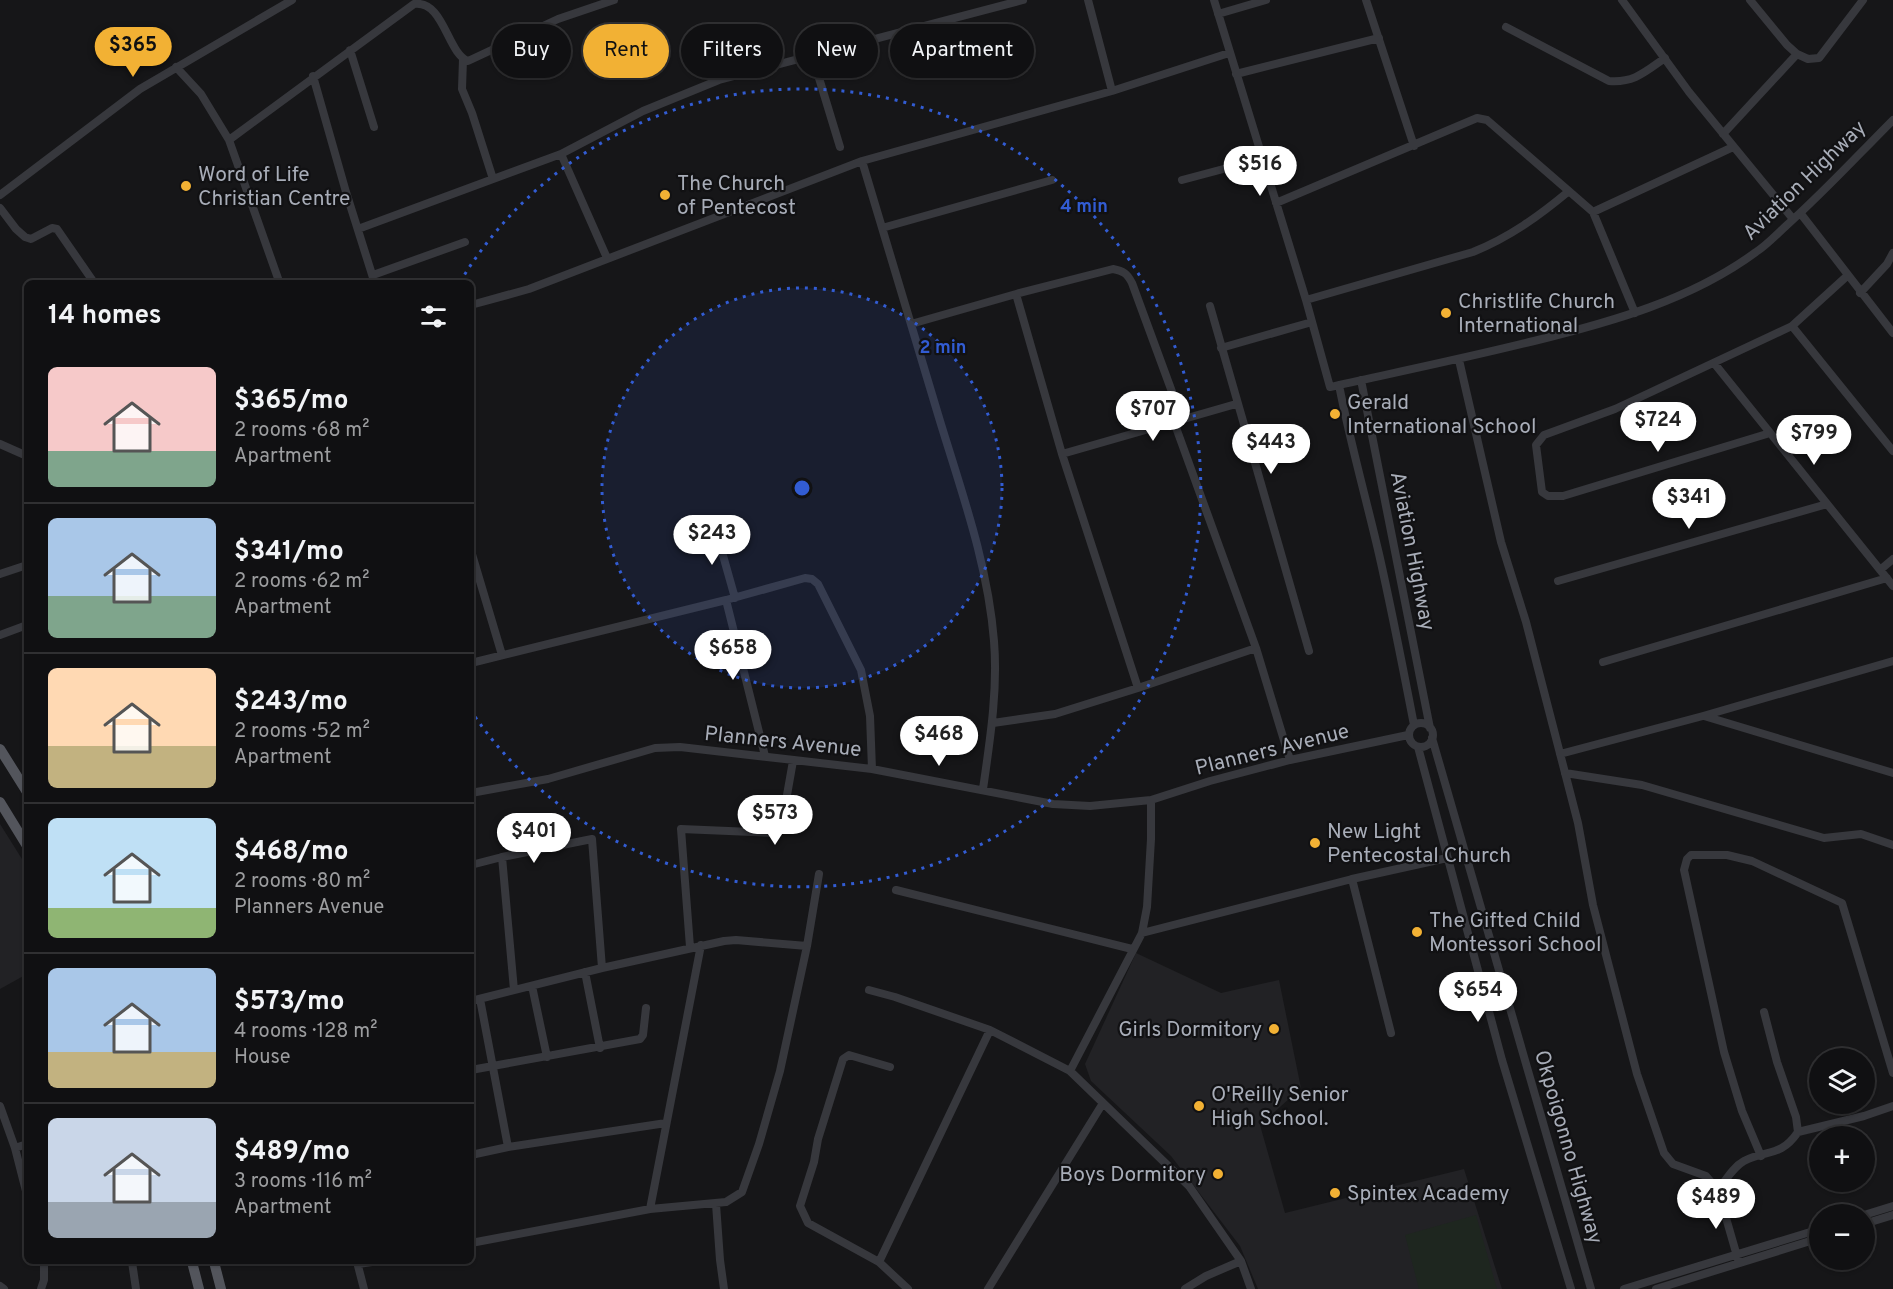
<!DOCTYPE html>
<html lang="en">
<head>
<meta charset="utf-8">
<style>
	body { margin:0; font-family:Overpass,sans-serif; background:#19191b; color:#f1f3f6; height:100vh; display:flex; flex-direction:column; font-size:22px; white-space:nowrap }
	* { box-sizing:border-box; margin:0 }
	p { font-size:20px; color:#9c9d9f }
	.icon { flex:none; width:33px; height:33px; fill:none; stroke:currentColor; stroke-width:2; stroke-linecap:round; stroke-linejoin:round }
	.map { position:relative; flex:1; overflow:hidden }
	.panel { position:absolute; left:24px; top:280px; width:450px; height:984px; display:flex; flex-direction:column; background:#101012; border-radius:9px; box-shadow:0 2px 4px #0004,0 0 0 2px #303032 }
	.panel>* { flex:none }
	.banner { position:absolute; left:492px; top:24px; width:570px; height:54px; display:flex; gap:12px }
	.fabs { position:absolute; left:1809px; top:1048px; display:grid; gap:12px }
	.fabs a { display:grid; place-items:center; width:66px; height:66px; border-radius:50%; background:#101012; box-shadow:0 2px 4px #0004,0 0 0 2px #303032; font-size:30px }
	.price { position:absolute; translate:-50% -51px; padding:0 14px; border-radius:21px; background:#fff; color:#222; font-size:20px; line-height:39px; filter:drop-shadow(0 2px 3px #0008) }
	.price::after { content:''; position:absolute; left:50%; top:36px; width:18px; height:14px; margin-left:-9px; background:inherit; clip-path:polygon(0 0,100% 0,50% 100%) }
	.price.active { background:#f2b134; color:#111 }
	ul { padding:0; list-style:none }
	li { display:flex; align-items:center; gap:18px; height:150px; padding:0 24px }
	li+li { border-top:2px solid #303032 }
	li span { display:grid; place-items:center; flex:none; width:168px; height:120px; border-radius:9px; color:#555 }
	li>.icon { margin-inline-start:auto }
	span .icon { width:72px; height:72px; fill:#fffc; stroke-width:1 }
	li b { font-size:26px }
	h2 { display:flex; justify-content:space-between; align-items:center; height:72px; padding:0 24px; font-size:26px }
	.chip { padding:0 21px; border-radius:27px; background:#101012; box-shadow:0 2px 4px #0004,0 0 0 2px #303032; font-size:21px; line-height:54px }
	.chip.active { background:#f2b134; color:#111 }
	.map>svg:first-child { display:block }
</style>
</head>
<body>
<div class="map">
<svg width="1893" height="1289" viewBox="0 0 1893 1289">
	<rect width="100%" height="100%" fill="#161618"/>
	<path fill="#222225" d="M0 824 27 867V974L0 989Z
		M1136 953 1221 993 1279 980 1301 1088 1260 1125 1285 1213 1464 1169 1502 1289H1258L1240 1246 1171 1156 1091 1081 1085 1064Z"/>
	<path fill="#1e261f" d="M1476 1215 1497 1289H1419L1405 1235Z"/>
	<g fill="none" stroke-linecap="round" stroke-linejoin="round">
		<path stroke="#37383d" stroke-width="8" d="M1088 0 1112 91
			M1214 0 1306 300 1330 387C1398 372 1466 358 1534 341 1611 322 1691 300 1756 252 1767 245 1777 234 1787 225 1824 192 1858 155 1893 120
			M1366 0 1414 146
			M1622 0 1689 92 1793 219
			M1218 14 1266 0
			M1506 27 1609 81C1634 83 1645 72 1665 58
			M350 50 374 127
			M1797 54 1808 59 1819 58 1863 0
			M812 55 840 147
			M463 59 462 89 472 113 493 179
			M176 67 201 94 229 140 280 284
			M1236 74 1379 38
			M313 76 346 192 375 284
			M1723 134 1797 54 1787 45 1750 0
			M229 140 414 4C444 0 447 53 468 61L558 19 614 0
			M561 154 607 258
			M862 161C888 247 914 334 940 421 962 493 988 565 994 641 998 690 990 740 983 789
			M1182 180 1261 159
			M0 195 140 89 292 0
			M1276 203 1477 118 1487 120 1593 212 1733 147
			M0 208 16 229 25 237 31 239 52 228 57 229 95 284
			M1593 212 1635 313
			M1801 214 1893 333
			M882 228 1052 180
			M358 229 561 154 643 111 719 80 1023 0
			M373 275 465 242
			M1860 293 1887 264 1893 253
			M1016 294 1062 454 1138 688
			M1306 300 1473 252C1510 237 1539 216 1569 191
			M471 305 529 289 862 161 1112 91 1229 53
			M1210 306 1309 651
			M911 324 1016 294 1113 269C1123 271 1127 273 1132 283L1182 419
			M1792 326 1893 451
			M1221 348 1312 322
			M1459 360 1501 542 1526 622 1578 823 1593 905 1637 1074 1664 1153 1673 1164 1706 1176 1718 1190 1739 1263
			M1714 363 1893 586
			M1361 380 1430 728
			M1339 385C1350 442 1366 498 1379 554 1392 611 1403 668 1414 725
			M1174 422 1256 648 1290 760
			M1770 433 1563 496H1548L1542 492 1536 445 1544 435 1615 409 1792 326 1847 276
			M0 444 27 456
			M1062 454 1236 404
			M715 527 735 598
			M471 551 502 655
			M1880 570 1893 559
			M0 574 27 565
			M1558 581 1827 504
			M726 600 765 756
			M0 635 27 625
			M1603 662 1887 578
			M471 663 726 600 805 578 812 579 818 584 861 670 870 716 872 769
			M1704 716 1893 773
			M1409 735a12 12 0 1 1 24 0a12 12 0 1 1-24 0Z
			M993 723 1055 714 1138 688 1256 648
			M1432 738 1591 1289
			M1418 747 1502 1060 1571 1289
			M1560 754 1703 716 1893 661
			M1565 773 1642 785 1824 838 1861 834 1893 845
			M471 793 548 779 655 748 680 747 872 769 1053 804 1090 806 1151 800 1210 781 1290 760 1408 735
			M502 857 514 990
			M471 865 502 857 592 839 602 968
			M1352 879 1391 1033
			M896 890 1132 949
			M1142 933 1352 879 1447 858
			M690 947 681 829 774 833 781 829 793 761
			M585 972 600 1048
			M532 986 547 1057
			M869 990 895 997 990 1030 1070 1071 1189 1186 1241 1261 1251 1289
			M480 999 508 1147 666 1123
			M471 1001 602 968 724 941 736 940 807 946
			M890 1067 849 1055 843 1059 818 1139 814 1162 800 1206 808 1223 879 1262 908 1289
			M471 1070 640 1039 643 1035 646 1008
			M1070 1071 1142 933 1147 907 1151 839V800
			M0 1106 15 1148 27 1195
			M1798 1132 1864 1116 1893 1106
			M15 1148 27 1144
			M471 1155 508 1147
			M1761 1156 1742 1111 1724 1052 1684 870 1687 859 1691 855H1727L1752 861 1842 903 1893 1073
			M1718 1190C1726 1180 1733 1167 1744 1161 1767 1149 1780 1158 1798 1132L1796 1117 1777 1062 1764 1012
			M716 1204 720 1260 724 1289
			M650 1209 701 945
			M1864 1215 1893 1206
			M1864 1224 1893 1215
			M471 1243 650 1209 726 1202 742 1192 759 1144 780 1071 807 946 819 874
			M132 1262 136 1289
			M357 1262 364 1289
			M879 1262 990 1030
			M358 1264 372 1262
			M0 1286 4 1289
			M41 1289 44 1280V1262
			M988 1289 1103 1103
			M1185 1289 1206 1276 1241 1261
			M1624 1289 1820 1229
			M1656 1289 1820 1238"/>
		<path stroke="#53555c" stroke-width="10" d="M0 749 27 792
			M0 802 27 846
			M192 1262 199 1289
			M214 1262 221 1289"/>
	</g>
	<circle cx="802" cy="488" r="200" fill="#325cd3" fill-opacity=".12"/>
	<g fill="none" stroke="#325cd3" stroke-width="3" stroke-dasharray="3 6">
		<circle cx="802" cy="488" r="200"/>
		<path d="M460 282A399 399 0 1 1 471 711"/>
	</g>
	<g fill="#f2b134" stroke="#111113" stroke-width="2">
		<circle cx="186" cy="186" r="6"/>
		<circle cx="665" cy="195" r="6"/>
		<circle cx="1446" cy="313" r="6"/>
		<circle cx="1335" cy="414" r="6"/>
		<circle cx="1315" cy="843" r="6"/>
		<circle cx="1417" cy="932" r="6"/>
		<circle cx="1274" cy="1029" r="6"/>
		<circle cx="1199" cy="1106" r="6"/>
		<circle cx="1218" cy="1174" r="6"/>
		<circle cx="1335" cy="1193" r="6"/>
	</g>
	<g text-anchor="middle" stroke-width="4.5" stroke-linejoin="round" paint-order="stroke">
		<g font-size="21" fill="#a8adb8" stroke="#111113" text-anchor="start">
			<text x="198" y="181">Word of Life<tspan x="198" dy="24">Christian Centre</tspan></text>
			<text x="677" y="190">The Church<tspan x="677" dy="24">of Pentecost</tspan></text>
			<text x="1458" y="308">Christlife Church<tspan x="1458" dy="24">International</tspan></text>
			<text x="1347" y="409">Gerald<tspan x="1347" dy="24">International School</tspan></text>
			<text x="1327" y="838">New Light<tspan x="1327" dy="24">Pentecostal Church</tspan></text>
			<text x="1429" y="927">The Gifted Child<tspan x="1429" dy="24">Montessori School</tspan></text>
			<text x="1262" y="1036" text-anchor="end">Girls Dormitory</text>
			<text x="1211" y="1101">O'Reilly Senior<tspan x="1211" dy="24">High School.</tspan></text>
			<text x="1206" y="1181" text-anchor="end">Boys Dormitory</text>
			<text x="1347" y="1200">Spintex Academy</text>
		</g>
		<g font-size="21" fill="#a8adb8" stroke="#111113">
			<text transform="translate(1804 180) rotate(-44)" y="7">Aviation Highway</text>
			<text transform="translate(1413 551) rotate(79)" y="7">Aviation Highway</text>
			<text transform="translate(783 741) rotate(6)" y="7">Planners Avenue</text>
			<text transform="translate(1272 749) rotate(-14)" y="7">Planners Avenue</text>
			<text transform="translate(1569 1147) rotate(74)" y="7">Okpoigonno Highway</text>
		</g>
	</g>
	<circle cx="802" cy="488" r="9" fill="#325cd3" stroke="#111113" stroke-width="3"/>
	<g font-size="18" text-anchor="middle" font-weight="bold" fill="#325cd3" stroke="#111113" stroke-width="4.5" stroke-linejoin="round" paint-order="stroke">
		<text x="1084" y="212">4 min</text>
		<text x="943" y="353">2 min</text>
	</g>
</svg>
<div class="fabs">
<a><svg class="icon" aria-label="layers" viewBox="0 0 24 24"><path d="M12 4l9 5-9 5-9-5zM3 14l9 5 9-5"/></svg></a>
<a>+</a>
<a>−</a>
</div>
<b class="price active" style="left:133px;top:78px">$365</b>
<b class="price" style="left:1260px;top:197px">$516</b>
<b class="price" style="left:1153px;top:442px">$707</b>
<b class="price" style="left:1658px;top:453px">$724</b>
<b class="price" style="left:1814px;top:466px">$799</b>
<b class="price" style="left:1271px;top:475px">$443</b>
<b class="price" style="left:1689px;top:530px">$341</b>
<b class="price" style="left:712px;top:566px">$243</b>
<b class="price" style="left:733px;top:681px">$658</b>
<b class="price" style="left:939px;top:767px">$468</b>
<b class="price" style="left:775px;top:846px">$573</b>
<b class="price" style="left:534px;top:864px">$401</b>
<b class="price" style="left:1478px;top:1023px">$654</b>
<b class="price" style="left:1716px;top:1230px">$489</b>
<div class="banner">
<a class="chip">Buy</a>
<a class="chip active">Rent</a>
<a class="chip">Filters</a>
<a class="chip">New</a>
<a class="chip">Apartment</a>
</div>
<section class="panel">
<h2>14 homes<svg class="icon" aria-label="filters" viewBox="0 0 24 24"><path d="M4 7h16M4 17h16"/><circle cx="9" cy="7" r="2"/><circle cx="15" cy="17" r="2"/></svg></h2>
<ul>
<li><span style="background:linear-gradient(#f6c9c9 70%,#7fa58c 0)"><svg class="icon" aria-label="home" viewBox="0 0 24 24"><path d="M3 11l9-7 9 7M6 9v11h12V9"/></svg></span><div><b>$365/mo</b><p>2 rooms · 68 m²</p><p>Apartment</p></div></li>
<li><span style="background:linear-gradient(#a9c7e8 65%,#7fa58c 0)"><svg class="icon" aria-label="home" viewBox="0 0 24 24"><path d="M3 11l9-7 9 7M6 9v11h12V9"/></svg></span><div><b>$341/mo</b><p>2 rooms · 62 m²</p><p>Apartment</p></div></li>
<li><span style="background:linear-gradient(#ffd9b3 65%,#c2b280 0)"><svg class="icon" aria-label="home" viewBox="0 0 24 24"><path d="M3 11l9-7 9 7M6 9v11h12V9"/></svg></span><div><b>$243/mo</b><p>2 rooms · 52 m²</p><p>Apartment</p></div></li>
<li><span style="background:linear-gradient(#bfe0f5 75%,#8fb573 0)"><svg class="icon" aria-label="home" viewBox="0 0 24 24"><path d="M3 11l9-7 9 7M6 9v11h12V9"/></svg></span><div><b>$468/mo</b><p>2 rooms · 80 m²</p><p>Planners Avenue</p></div></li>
<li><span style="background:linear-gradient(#a9c7e8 70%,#c2b280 0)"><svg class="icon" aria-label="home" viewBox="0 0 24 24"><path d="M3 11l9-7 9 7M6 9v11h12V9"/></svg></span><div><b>$573/mo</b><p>4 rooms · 128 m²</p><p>House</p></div></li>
<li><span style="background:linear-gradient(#c9d6e8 70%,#9aa5b1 0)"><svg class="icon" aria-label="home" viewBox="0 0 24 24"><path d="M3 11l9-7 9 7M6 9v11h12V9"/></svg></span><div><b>$489/mo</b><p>3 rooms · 116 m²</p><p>Apartment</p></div></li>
</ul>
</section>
</div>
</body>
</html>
